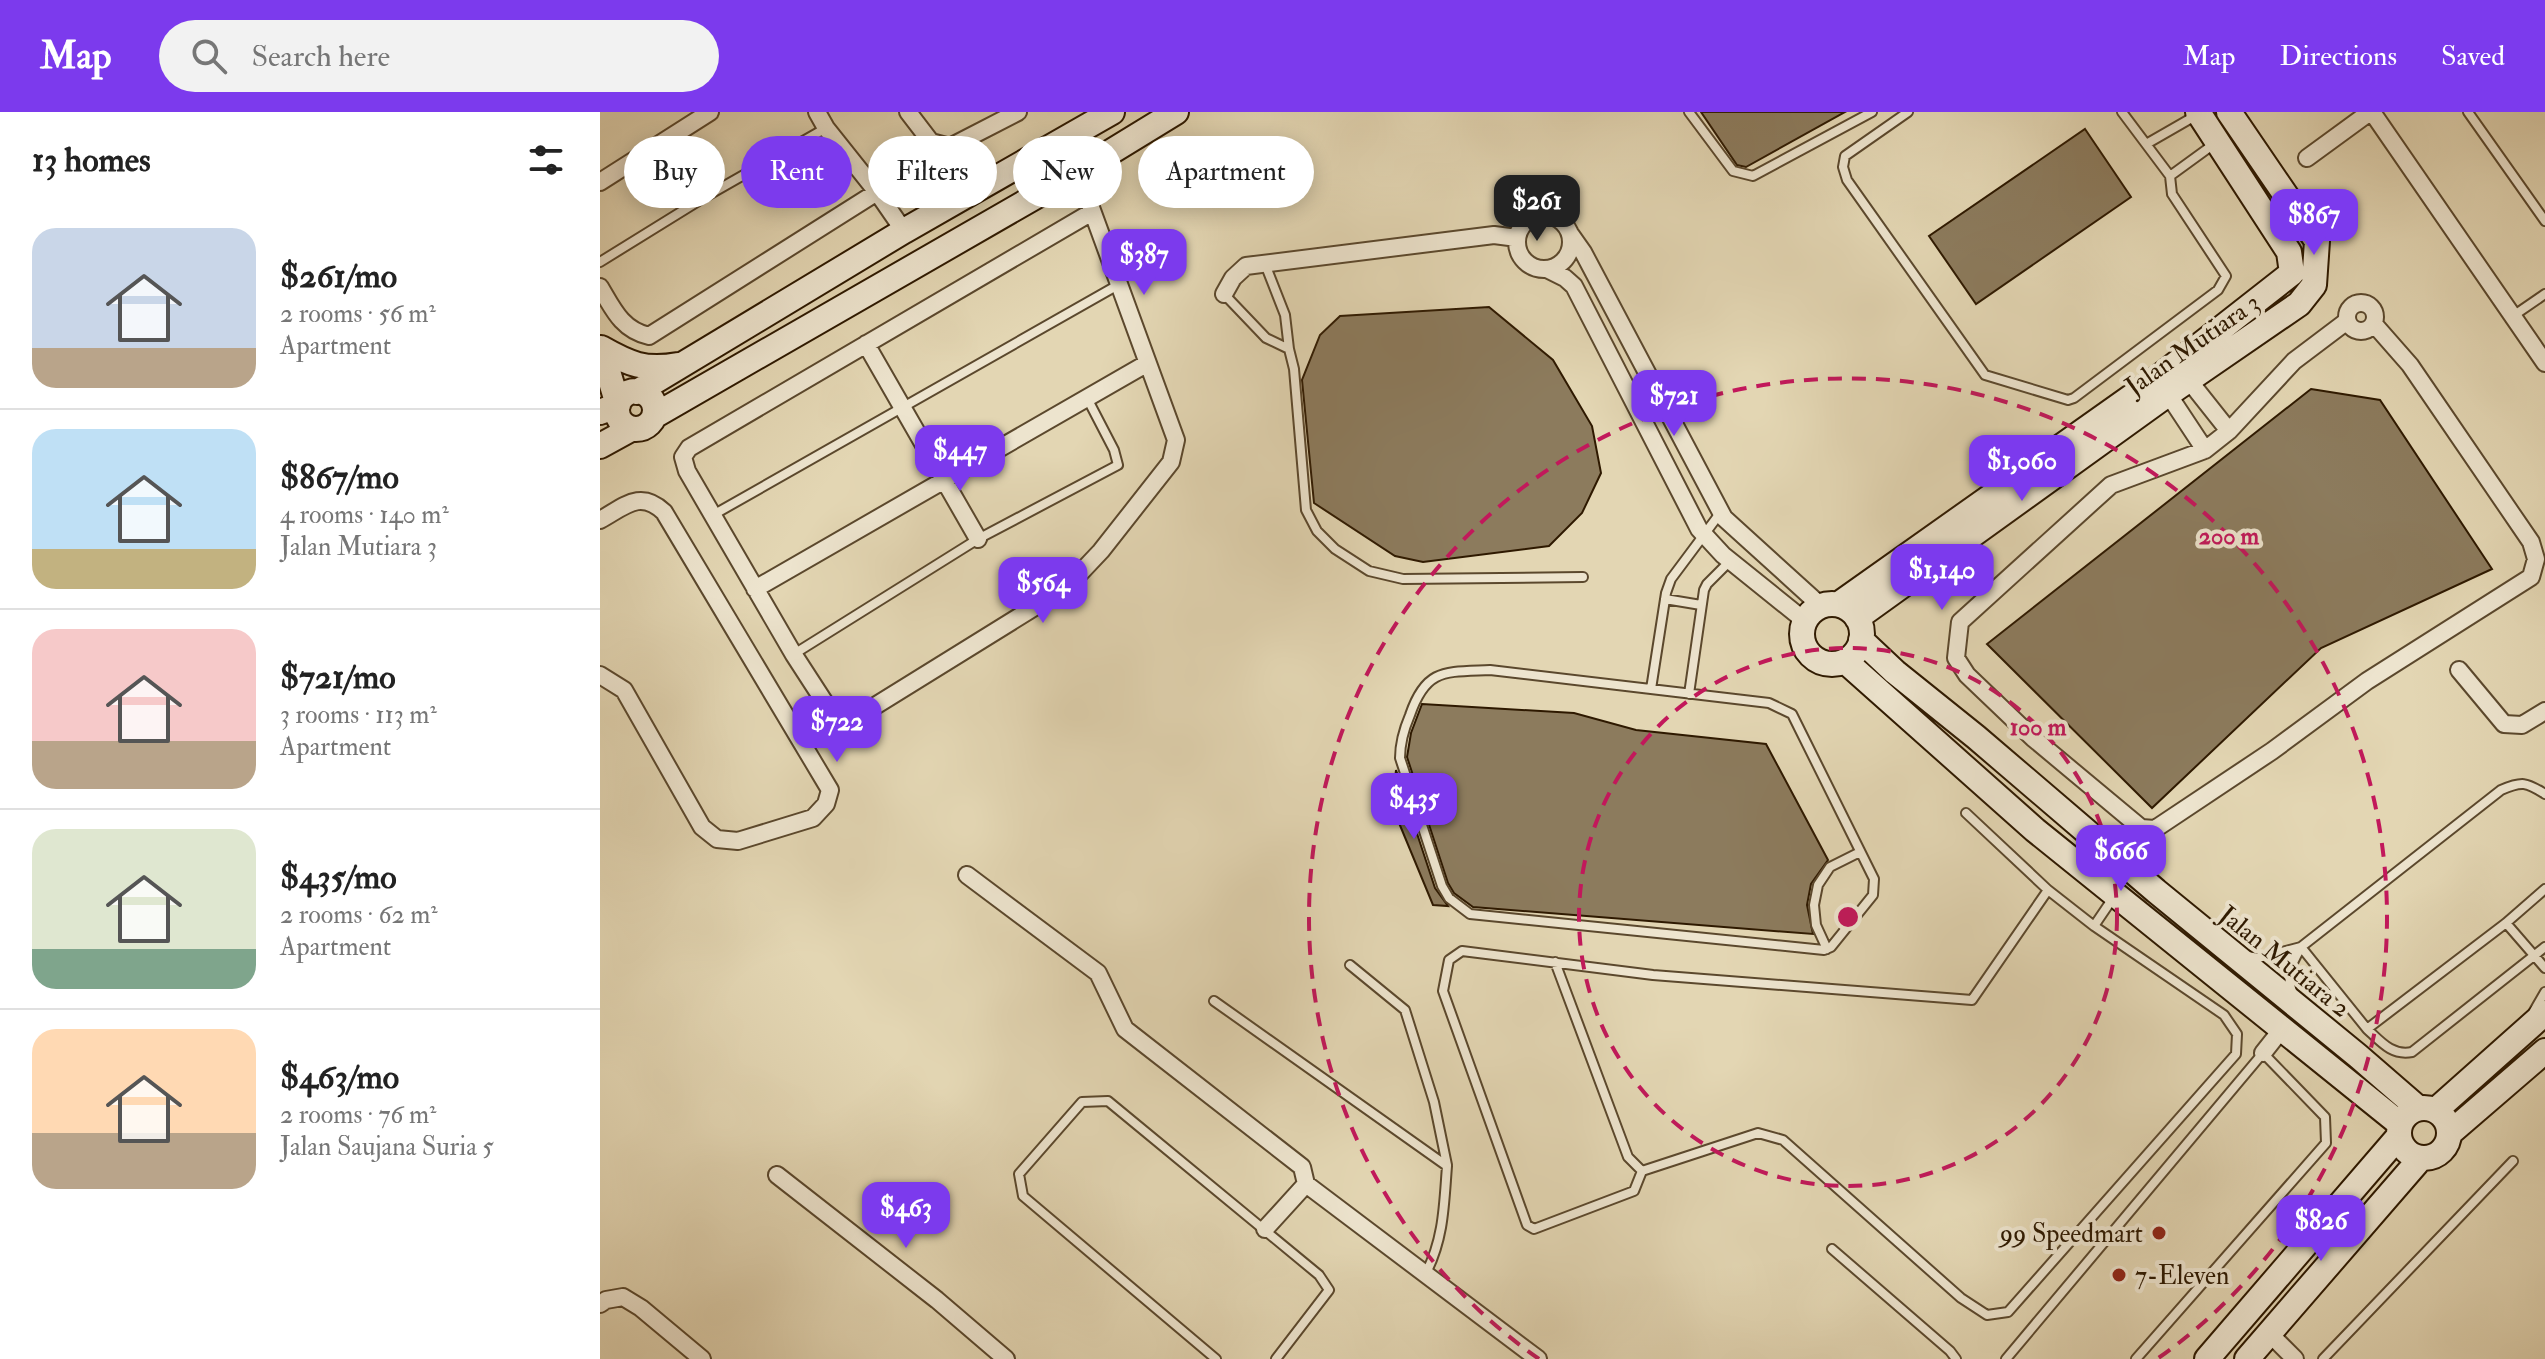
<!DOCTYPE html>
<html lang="en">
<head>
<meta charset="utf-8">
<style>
	body { margin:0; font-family:"IM FELL Double Pica",serif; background:#f2f2f2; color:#222; height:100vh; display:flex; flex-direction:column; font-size:30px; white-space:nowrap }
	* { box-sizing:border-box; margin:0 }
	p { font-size:26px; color:#767676 }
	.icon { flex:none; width:44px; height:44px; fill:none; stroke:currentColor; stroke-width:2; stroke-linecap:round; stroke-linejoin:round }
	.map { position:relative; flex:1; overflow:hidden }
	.details { display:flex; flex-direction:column; background:#fff; width:600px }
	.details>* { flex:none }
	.hud { position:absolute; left:24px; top:24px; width:760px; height:72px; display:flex; gap:16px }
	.price { position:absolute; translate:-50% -68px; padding:0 18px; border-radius:16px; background:#7c3aed; color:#fff; font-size:26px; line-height:52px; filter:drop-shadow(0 2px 4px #0008) }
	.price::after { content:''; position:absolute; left:50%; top:48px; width:24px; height:18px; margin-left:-12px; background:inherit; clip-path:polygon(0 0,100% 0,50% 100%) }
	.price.selected { background:#222; color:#fff }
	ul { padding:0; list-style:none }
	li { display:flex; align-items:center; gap:24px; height:200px; padding:0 32px }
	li+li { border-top:2px solid #e0e0e0 }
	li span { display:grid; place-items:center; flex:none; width:224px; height:160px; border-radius:24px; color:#555 }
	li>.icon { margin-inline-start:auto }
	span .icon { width:96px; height:96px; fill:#fffc; stroke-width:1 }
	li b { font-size:34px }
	h2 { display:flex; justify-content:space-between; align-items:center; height:96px; padding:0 32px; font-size:34px }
	.pill { padding:0 28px; border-radius:36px; background:#fff; box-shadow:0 4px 20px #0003; font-size:28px; line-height:72px }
	.pill.selected { background:#7c3aed; color:#fff }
	header { display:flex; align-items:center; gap:48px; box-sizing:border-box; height:112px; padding:0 40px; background:#7c3aed; color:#fff }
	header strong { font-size:38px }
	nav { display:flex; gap:44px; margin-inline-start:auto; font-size:28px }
	.search { width:560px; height:72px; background:#f2f2f2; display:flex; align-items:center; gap:20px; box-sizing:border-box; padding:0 28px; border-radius:44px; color:#767676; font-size:30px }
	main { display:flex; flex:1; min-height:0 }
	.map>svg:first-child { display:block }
</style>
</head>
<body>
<header>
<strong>Map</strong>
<div class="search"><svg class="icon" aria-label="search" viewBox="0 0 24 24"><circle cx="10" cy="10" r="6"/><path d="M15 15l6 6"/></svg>Search here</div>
<nav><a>Map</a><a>Directions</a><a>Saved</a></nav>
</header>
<main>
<section class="details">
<h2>13 homes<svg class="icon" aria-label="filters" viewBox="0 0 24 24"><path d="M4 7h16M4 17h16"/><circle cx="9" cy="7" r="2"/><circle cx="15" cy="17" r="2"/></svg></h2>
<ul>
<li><span style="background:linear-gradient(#c9d6e8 75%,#b9a48a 0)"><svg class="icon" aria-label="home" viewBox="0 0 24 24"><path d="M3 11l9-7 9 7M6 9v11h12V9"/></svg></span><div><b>$261/mo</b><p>2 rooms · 56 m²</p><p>Apartment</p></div></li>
<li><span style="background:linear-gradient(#bfe0f5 75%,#c2b280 0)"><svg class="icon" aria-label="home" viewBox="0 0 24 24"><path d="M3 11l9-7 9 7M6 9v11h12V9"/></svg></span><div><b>$867/mo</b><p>4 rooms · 140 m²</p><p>Jalan Mutiara 3</p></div></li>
<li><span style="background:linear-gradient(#f6c9c9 70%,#b9a48a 0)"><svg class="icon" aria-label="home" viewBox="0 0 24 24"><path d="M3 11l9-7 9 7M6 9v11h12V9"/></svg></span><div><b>$721/mo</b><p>3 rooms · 113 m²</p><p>Apartment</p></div></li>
<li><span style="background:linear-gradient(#dfe7d0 75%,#7fa58c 0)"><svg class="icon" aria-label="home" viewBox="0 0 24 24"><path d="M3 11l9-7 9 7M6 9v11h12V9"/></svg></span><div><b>$435/mo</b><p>2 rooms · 62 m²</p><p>Apartment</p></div></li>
<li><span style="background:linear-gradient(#ffd9b3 65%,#b9a48a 0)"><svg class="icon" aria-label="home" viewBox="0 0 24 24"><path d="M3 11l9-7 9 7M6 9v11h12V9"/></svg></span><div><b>$463/mo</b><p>2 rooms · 76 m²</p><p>Jalan Saujana Suria 5</p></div></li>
</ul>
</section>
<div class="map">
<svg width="1945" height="1247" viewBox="0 0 1945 1247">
	<rect width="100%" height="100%" fill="#e3d6b3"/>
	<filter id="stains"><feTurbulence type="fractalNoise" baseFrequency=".0025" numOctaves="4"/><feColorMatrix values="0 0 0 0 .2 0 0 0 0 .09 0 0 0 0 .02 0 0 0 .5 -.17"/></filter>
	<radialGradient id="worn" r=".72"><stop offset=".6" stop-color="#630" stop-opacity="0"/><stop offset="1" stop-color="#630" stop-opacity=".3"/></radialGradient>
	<path fill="#8c7b5d" stroke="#2e1900" stroke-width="2" d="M1101 0H1245L1146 55 1137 53Z
		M1485 17 1531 85 1376 192 1329 124Z
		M889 195 953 248 992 314 1001 361 982 401 949 434 823 450 795 444 714 391 702 268 720 223 740 204Z
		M1711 277 1780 288 1892 457 1721 536 1552 696 1387 532Z
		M822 592 974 601 1036 618 1166 632 1228 748 1211 772 1207 793 1213 822 873 795 854 781 848 771 807 645 811 621Z
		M796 658 835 776 848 794 833 793 792 694Z"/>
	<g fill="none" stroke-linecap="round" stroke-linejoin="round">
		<defs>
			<path id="lane" d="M1089 0 1133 59 1153 64 1272 0
				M1308 0 1245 44 1243 55 1247 68 1385 263 1468 288 1474 286 1618 178 1626 164 1572 82 1570 64 1614 32
				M1522 0 1570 64
				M1868 0 1945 109
				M1548 31 1595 4
				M0 150 105 85 226 16
				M624 182 666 226 689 237 685 203 665 152
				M1913 204 1945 182
				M689 237 694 257 706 398 717 419 735 437 769 459 803 467 983 465
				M113 403 518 173
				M1065 487 1101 493
				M194 542 378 427 518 353 514 338 487 286
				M890 558 1169 591 1192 602 1274 767 1273 783 1231 835 1224 838 870 802 849 786 842 774 800 646C800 631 804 617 810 603 826 556 845 560 890 558Z
				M1051 577 1066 481 1071 467 1121 400
				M1089 582 1104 478 1107 472 1130 449
				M1945 682C1926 670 1922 669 1901 678L1701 835 1767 917 1906 811 1945 777
				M1366 701 1448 778
				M1906 811 1945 856
				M1494 814 1448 778 1372 888 1053 863 862 839 849 848 843 879 927 1113 934 1117 1034 1079 1042 1059 1158 1021 1183 1028 1361 1186 1387 1203 1408 1200 1636 942 1637 922 1624 903 1494 814 1513 786
				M1227 837 1216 813 1214 793 1218 773 1230 755 1260 740
				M1647 844 1658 846 1701 835C1691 853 1685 863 1693 882
				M955 850 1028 1045 1042 1059
				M750 853 805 898 834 990 847 1053
				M614 889 847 1054C844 1092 844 1126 826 1161
				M1934 899 1945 880
				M1767 917C1781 930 1792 944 1812 940L1945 835
				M1232 1137 1350 1239 1356 1247
				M616 1247 423 1084 419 1062 482 990 508 989 719 1163 729 1178 676 1247
				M1406 1247 1663 941 1725 1005 1726 1031 1536 1247
				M1723 1247 1913 1049"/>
			<path id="street" d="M217 0 226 16 277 80 304 119
				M308 0 331 30 350 35 418 0
				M1772 0 1945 251
				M461 28 478 60 576 328 571 350 501 439 467 475 254 607 239 606 229 597 194 543 87 359 83 345 89 336 492 100
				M1707 46 1770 0
				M0 70 110 0
				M917 130a27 27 0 1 1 54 0a27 27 0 1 1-54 0Z
				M971 123 983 140 1124 406 1221 494
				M947 157 965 166 974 174 1099 417 1123 443 1205 509
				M0 175C13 197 22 218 49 224L277 80
				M624 182 633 166 646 154 894 123 917 126
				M1747 205a14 14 0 1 1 28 0a14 14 0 1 1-28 0Z
				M1747 209 1694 249 1629 319 1605 338 1511 373 1360 510 1356 546 1367 563 1433 626 1541 716 1555 717 1672 639 1767 569 1931 465 1936 447 1931 430 1810 253 1774 212
				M266 232 378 427
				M1583 261 1629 319
				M1564 276 1605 338
				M0 408C24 395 40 377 64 400L230 678 226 692 213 706 138 729 117 727 102 715 24 578 0 563
				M155 477 546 252
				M1859 558 1904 612 1922 613 1945 599
				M367 763 498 861 525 917 702 1055 706 1072 938 1247
				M1663 941 1682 917
				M177 1063 337 1188 406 1247
				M665 1117 706 1072
				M0 1192 6 1188 23 1185 41 1196 102 1247
				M1669 1221 1695 1247"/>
			<path id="secondary" d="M1 236C29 252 45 259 78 253
				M17 298a19 19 0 1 1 38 0a19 19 0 1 1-38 0Z
				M37 280 304 119 512 0
				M0 300 18 293 1 236
				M54 304 478 60 576 0
				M0 334 31 317
				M1239 492 1558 266 1692 161 1689 140 1598 0
				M1202 522a30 30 0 1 1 60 0a30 30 0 1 1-60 0Z
				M1257 506 1568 282 1699 192 1714 173 1717 129 1629 0
				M1261 528 1295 560 1376 625 1556 779 1758 944 1818 996
				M1245 549 1435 718 1800 1012
				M1799 1021a25 25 0 1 1 50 0a25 25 0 1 1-50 0Z
				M1836 998 1945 901
				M1850 1021 1945 939
				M1607 1247 1799 1024
				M1647 1247 1821 1046"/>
		</defs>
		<use href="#lane" stroke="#5b482d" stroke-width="12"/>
		<use href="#street" stroke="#5b482d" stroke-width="20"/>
		<use href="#secondary" stroke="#2e1900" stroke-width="28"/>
		<use href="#lane" stroke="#ede4ce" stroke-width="8"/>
		<use href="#street" stroke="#ede4ce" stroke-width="16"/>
		<use href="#secondary" stroke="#ede4ce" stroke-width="24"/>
	</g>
	<g fill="none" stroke="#c2185b" stroke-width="4" stroke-dasharray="14 10">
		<circle cx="1248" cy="805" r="269"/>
		<path d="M939 1247A539 539 0 1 1 1557 1247"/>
	</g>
	<g fill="#8f2418" stroke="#ede4ce" stroke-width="3">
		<circle cx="1559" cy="1121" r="8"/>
		<circle cx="1519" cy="1163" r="8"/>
	</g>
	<g text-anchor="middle" stroke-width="8" stroke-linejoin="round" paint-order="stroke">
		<g font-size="26" fill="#2e1900" stroke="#ede4ce">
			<text transform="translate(1592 232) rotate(-35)" y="9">Jalan Mutiara 3</text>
			<text transform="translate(1685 849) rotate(39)" y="9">Jalan Mutiara 2</text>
		</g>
		<g font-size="26" fill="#2e1900" stroke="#ede4ce" text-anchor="end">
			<text x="1543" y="1130">99 Speedmart</text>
			<text x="1535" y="1172" text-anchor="start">7-Eleven</text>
		</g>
	</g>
	<circle cx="1248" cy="805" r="12" fill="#c2185b" stroke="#ede4ce" stroke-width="4"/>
	<g font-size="24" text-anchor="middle" font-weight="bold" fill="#c2185b" stroke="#ede4ce" stroke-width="8" stroke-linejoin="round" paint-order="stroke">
		<text x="1629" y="432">200 m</text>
		<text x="1438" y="623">100 m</text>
	</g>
	<rect width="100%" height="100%" filter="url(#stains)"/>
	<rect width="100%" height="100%" fill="url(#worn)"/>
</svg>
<b class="price selected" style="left:937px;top:131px">$261</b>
<b class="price" style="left:1714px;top:145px">$867</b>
<b class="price" style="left:544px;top:185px">$387</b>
<b class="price" style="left:1074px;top:326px">$721</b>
<b class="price" style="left:360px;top:381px">$447</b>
<b class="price" style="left:1422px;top:391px">$1,060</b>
<b class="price" style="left:1342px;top:500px">$1,140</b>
<b class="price" style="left:443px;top:513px">$564</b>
<b class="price" style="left:237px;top:652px">$722</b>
<b class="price" style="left:814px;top:729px">$435</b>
<b class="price" style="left:1521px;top:781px">$666</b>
<b class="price" style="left:306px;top:1138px">$463</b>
<b class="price" style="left:1721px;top:1151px">$826</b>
<div class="hud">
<a class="pill">Buy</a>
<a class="pill selected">Rent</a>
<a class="pill">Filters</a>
<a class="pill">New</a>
<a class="pill">Apartment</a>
</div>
</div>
</main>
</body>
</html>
